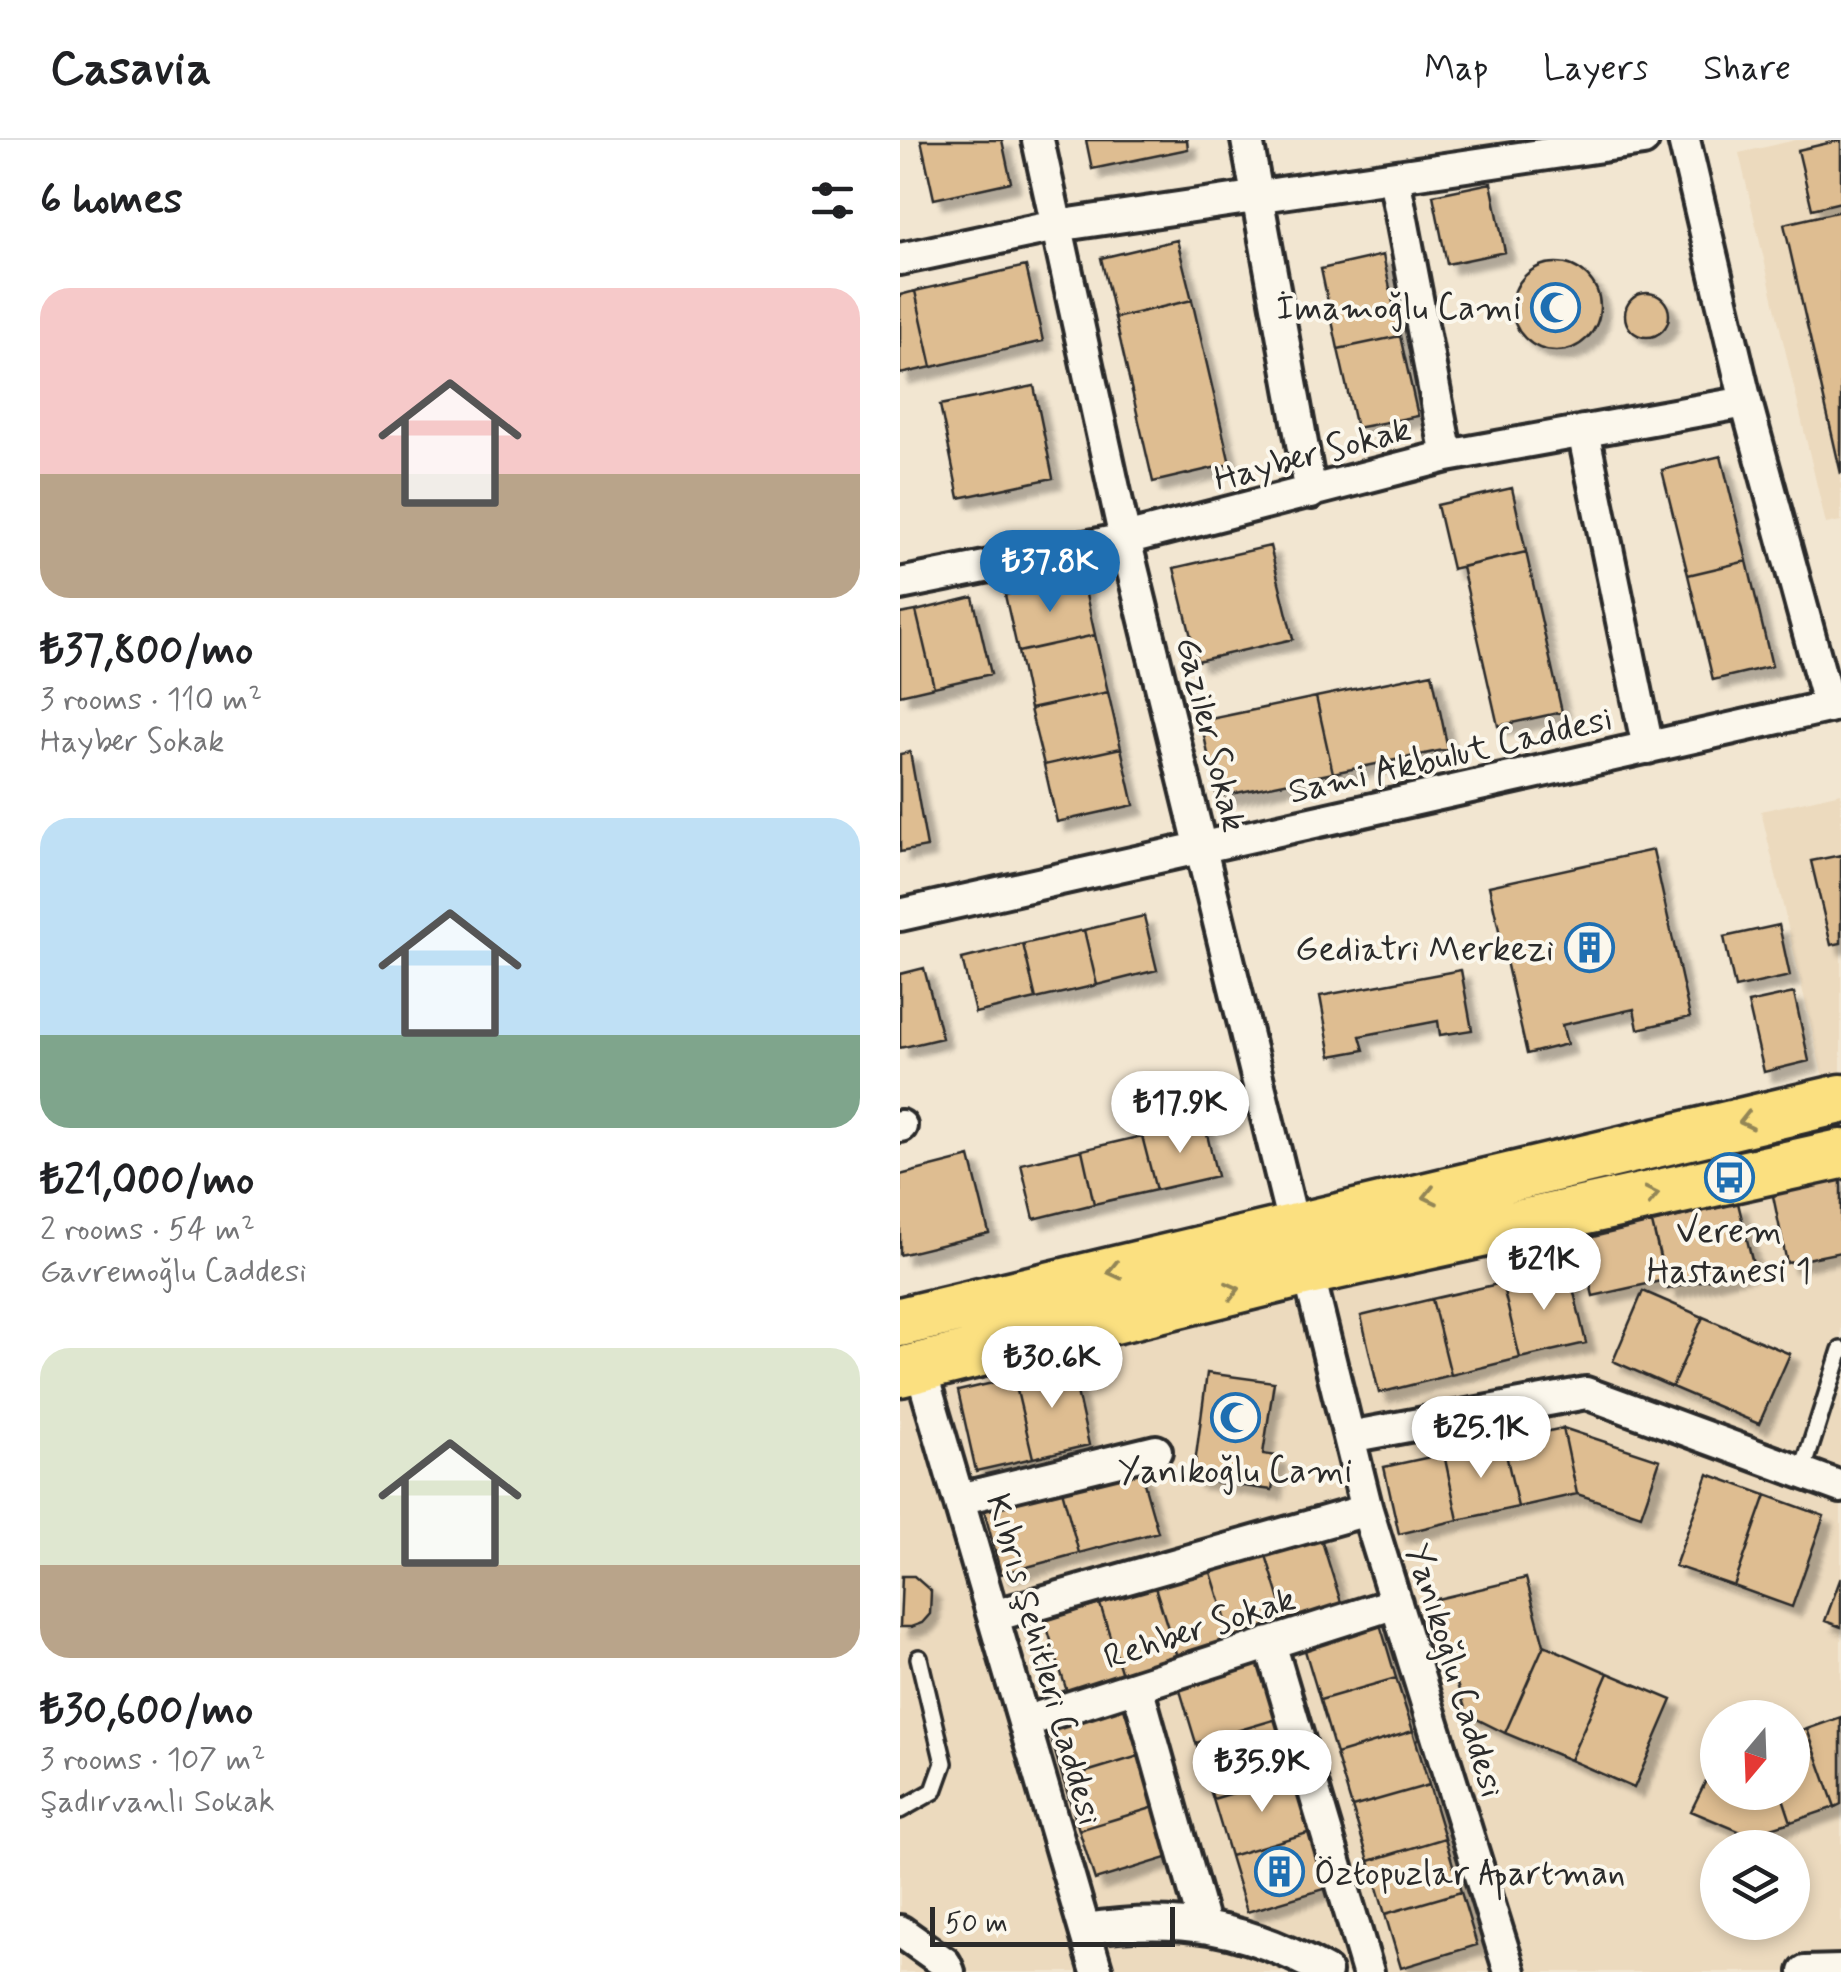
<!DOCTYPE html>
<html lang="en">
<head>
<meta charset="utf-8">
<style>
	body { margin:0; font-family:Mynerve,sans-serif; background:#f2f2f2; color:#202124; height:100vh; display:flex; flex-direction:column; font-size:38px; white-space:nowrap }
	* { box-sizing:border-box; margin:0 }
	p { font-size:32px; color:#757577 }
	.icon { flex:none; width:55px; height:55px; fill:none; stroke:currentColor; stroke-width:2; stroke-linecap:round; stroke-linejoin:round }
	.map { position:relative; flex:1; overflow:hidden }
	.panel { display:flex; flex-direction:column; background:#fff; width:900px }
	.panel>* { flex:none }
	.needle { width:65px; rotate:199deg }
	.tools { position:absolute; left:800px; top:1560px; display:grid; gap:20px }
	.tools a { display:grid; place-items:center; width:110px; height:110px; border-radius:50%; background:#fff; box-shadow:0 5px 15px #0003; font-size:50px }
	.scale { position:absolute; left:30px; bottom:25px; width:245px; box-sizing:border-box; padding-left:10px; border:5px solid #2b2b2b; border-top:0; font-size:28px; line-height:35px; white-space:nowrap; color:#2b2b2b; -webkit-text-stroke:8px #fbf7ec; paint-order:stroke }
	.price { position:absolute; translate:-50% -85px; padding:0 22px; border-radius:35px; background:#fff; color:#222; font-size:32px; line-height:65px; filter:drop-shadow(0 2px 5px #0008) }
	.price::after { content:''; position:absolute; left:50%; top:60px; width:30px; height:22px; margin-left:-15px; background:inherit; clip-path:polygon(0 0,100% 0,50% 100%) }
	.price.current { background:#1f6fb2; color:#fff }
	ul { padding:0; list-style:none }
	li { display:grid; align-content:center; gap:20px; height:530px; padding:0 40px }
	li span { display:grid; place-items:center; height:310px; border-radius:30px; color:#555 }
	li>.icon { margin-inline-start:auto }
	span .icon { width:180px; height:180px; fill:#fffc; stroke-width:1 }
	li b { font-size:42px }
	h2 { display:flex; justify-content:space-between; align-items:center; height:120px; padding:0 40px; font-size:42px }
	header { display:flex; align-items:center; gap:60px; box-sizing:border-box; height:140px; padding:0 50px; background:#fff; border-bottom:2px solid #e0e0e0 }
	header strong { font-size:48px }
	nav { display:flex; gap:55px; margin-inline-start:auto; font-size:35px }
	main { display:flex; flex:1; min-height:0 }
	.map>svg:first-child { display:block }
</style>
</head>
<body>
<header>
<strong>Casavia</strong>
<nav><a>Map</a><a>Layers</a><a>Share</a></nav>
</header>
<main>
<section class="panel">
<h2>6 homes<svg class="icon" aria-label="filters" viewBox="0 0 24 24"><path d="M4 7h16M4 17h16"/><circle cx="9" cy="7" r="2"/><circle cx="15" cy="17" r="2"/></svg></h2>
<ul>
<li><span style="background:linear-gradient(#f6c9c9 60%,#b9a48a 0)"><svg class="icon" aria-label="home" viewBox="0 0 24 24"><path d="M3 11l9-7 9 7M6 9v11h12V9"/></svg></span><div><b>₺37,800/mo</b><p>3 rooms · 110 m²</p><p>Hayber Sokak</p></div></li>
<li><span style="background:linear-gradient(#bfe0f5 70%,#7fa58c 0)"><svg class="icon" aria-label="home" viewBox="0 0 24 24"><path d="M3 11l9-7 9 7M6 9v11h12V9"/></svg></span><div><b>₺21,000/mo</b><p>2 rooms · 54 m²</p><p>Gavremoğlu Caddesi</p></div></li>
<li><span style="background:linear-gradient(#dfe7d0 70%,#b9a48a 0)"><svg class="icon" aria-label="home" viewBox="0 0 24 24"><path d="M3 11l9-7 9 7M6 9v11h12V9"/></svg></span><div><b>₺30,600/mo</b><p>3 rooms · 107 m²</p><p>Şadırvanlı Sokak</p></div></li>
</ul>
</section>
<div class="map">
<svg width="941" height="1832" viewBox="0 0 941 1832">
	<defs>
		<filter id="shadow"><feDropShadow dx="9" dy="9" stdDeviation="2.5" flood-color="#0004"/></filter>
	</defs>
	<rect width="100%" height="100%" fill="#f2e6d1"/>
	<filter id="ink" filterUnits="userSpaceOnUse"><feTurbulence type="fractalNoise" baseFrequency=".01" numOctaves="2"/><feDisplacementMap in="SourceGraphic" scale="20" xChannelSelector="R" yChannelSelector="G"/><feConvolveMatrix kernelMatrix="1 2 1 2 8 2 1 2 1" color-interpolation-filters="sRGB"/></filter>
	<g filter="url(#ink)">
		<path fill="#ecdabe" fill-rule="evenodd" d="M896 0H941V381L926 384 839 13Z
			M941 653V1832H0V1198L931 972 861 671ZM818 1578H892V1652H818ZM818 1708H892V1782H818Z"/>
		<path fill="#debd91" stroke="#2b2b2b" stroke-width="2.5" filter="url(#shadow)" d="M21 0H102L111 42 34 59Z
			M186 0H287L288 9 192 29Z
			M941 0V62L912 69 898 10Z
			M591 43 605 112 547 124 533 55Z
			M941 71V334L884 84Z
			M277 100 292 160 215 178 201 118Z
			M483 115 500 196 438 209 421 129Z
			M612 167a44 44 0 1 1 88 0a44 44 0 1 1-88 0Z
			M126 126 143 201 32 227 15 151Z
			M15 151 32 227 0 234V155Z
			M725 175a22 22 0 1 1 44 0a22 22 0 1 1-44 0Z
			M292 160 330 324 253 342 215 178Z
			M500 196 518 276 456 288 438 209Z
			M134 246 153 338 59 358 40 265Z
			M821 316 847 421 788 435 762 330Z
			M612 348 626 412 552 429 537 365Z
			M370 406 393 499 297 521 274 428Z
			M626 412 662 572 598 586 562 427Z
			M847 421 872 526 813 540 788 435Z
			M182 437 195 495 118 512 105 455Z
			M73 457 91 534 34 547 16 471Z
			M16 471 34 547 0 555V474Z
			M195 495 208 552 130 569 118 512Z
			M532 533 548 609 433 633 416 557Z
			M208 552 221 608 144 625 130 569Z
			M416 557 433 633 317 657 301 581Z
			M221 608 234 665 157 682 144 625Z
			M10 612 27 707 0 712V614Z
			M753 710 790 877 738 889 734 869 662 885 667 904 627 914 589 746Z
			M941 715V803L931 805 911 721Z
			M244 776 257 830 197 845 184 790Z
			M879 785 890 836 835 848 824 797Z
			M184 790 197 845 136 859 123 804Z
			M123 804 136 859 75 873 62 819Z
			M24 828 42 898 0 908V834Z
			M561 830 572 890 540 895 538 881 460 896 464 910 431 916 420 856Z
			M894 853 909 921 864 932 848 863Z
			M304 982 317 1036 256 1050 242 996Z
			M242 996 256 1050 194 1064 182 1010Z
			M182 1010 194 1064 134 1079 121 1024Z
			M70 1017 89 1093 0 1115V1035Z
			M941 1036V1112L887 1123 872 1051Z
			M838 1063 854 1128 768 1149 752 1083Z
			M752 1083 765 1140 693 1156 680 1100Z
			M668 1127 686 1203 620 1218 602 1143Z
			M602 1143 620 1218 551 1235 532 1159Z
			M743 1151 803 1177 772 1247 713 1221Z
			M532 1159 551 1235 479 1253 461 1176Z
			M803 1177 890 1214 859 1284 772 1247Z
			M171 1225 189 1305 133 1318 114 1238Z
			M307 1233 374 1242 363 1314 377 1316 372 1350 293 1339Z
			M114 1238 133 1318 76 1331 58 1251Z
			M663 1288 677 1354 618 1367 603 1301Z
			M663 1288 760 1320 741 1375 677 1354Z
			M603 1301 618 1367 558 1380 544 1314Z
			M544 1314 558 1380 499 1394 484 1327Z
			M240 1329 258 1392 179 1413 162 1350Z
			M808 1334 866 1355 834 1446 775 1426Z
			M162 1350 179 1413 101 1434 84 1370Z
			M866 1355 924 1376 892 1467 834 1446Z
			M420 1395 443 1469 388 1486 365 1412Z
			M365 1412 388 1486 333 1503 310 1429Z
			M310 1429 333 1503 278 1520 255 1447Z
			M2 1436H14L31 1451 30 1474 22 1483 11 1487H0Z
			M941 1437V1487L925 1481Z
			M626 1438 644 1505 605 1593 567 1574 529 1461Z
			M255 1447 278 1520 223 1538 200 1464Z
			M200 1464 223 1538 168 1555 145 1481Z
			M480 1484 496 1538 420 1560 404 1507Z
			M644 1505 708 1533 670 1620 605 1593Z
			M360 1523 377 1579 296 1603 279 1547Z
			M708 1533 772 1560 734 1648 670 1620Z
			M496 1538 513 1591 436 1614 420 1560Z
			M223 1565 239 1616 163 1639 148 1588Z
			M941 1577V1664L935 1667 907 1589Z
			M377 1579 394 1635 313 1659 296 1603Z
			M907 1589 935 1667 891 1682 881 1652H892V1594Z
			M513 1591 529 1645 452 1667 436 1614Z
			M239 1616 255 1667 179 1690 163 1639Z
			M818 1616V1652H881L891 1682 848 1695 791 1671Z
			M394 1635 411 1692 330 1716 313 1659Z
			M529 1645 545 1698 469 1721 452 1667Z
			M255 1667 270 1717 195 1740 179 1690Z
			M411 1692 428 1748 347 1772 330 1716Z
			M545 1698 561 1752 485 1774 469 1721Z
			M561 1752 577 1805 501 1828 485 1774Z"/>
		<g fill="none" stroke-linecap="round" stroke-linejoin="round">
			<defs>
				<path id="service" d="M902 1333 941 1210
					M0 1670 34 1651 44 1623 19 1518"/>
				<path id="minor" d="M138 0 225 399 394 1088
					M347 0 411 353
					M784 0 846 262 929 567
					M494 37 547 316
					M0 119 156 86 743 0
					M683 291 748 608
					M0 444 225 399 547 316 846 262
					M0 775 941 564
					M0 986H1
					M408 1131 467 1370 610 1832
					M20 1227 197 1832
					M449 1297 686 1253 941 1347
					M59 1359 256 1311
					M93 1476 467 1370
					M370 1503 468 1832
					M237 1546 304 1785
					M124 1582 496 1463
					M185 1789C275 1775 346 1786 426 1832
					M0 1791 45 1823 49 1832
					M905 1832 941 1831"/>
				<path id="primary" d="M0 1182 941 959
					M0 1232 408 1131 941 1014"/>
			</defs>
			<use href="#service" stroke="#2b2b2b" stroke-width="22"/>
			<use href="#minor" stroke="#2b2b2b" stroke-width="38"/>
			<use href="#primary" stroke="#2b2b2b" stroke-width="55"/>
			<use href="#service" stroke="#fbf7ec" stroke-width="15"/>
			<use href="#minor" stroke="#fbf7ec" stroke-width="30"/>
			<use href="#primary" stroke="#fbe080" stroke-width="48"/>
		</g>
		<defs><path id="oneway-chevron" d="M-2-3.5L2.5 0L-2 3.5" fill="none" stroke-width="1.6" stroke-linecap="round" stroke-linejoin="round" transform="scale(2.5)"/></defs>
		<g stroke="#938656">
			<use href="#oneway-chevron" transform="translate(846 981) rotate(167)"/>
			<use href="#oneway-chevron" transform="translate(752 1055) rotate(-12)"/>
			<use href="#oneway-chevron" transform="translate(530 1056) rotate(167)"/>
			<use href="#oneway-chevron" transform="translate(214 1131) rotate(167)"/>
			<use href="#oneway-chevron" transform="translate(333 1150) rotate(-14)"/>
		</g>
	</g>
	<defs>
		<symbol id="mosque-ring" viewBox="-11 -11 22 22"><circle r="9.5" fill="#fbf7ec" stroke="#1f6fb2" stroke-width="1.5"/><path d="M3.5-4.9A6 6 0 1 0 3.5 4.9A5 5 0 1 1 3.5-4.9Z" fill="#1f6fb2"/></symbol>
		<symbol id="building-ring" viewBox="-11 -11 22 22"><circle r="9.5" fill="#fbf7ec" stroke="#1f6fb2" stroke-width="1.5"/><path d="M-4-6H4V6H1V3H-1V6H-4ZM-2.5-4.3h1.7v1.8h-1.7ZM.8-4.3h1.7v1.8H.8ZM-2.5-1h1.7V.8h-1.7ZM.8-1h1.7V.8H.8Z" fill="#1f6fb2"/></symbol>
		<symbol id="bus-ring" viewBox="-11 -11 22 22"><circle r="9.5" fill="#fbf7ec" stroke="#1f6fb2" stroke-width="1.5"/><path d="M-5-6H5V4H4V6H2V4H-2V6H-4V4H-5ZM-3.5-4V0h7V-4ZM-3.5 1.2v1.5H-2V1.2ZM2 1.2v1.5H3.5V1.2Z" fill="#1f6fb2"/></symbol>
	</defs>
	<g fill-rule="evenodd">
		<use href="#mosque-ring" x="628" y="140" width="55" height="55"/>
		<use href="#building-ring" x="662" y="780" width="55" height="55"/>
		<use href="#bus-ring" x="802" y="1010" width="55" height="55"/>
		<use href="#mosque-ring" x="308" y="1250" width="55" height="55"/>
		<use href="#building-ring" x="352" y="1704" width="55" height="55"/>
	</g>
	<g text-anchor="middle" stroke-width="8" stroke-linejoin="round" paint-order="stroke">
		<g font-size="35" fill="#2b2b2b" stroke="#fbf7ec" text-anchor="end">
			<text x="621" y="179">İmamoğlu Cami</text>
			<text x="654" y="820">Gediatri Merkezi</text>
			<text x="829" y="1102" text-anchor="middle">Verem<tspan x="829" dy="40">Hastanesi 1</tspan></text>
			<text x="335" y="1342" text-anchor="middle">Yanıkoğlu Cami</text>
			<text x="414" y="1744" text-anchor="start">Öztopuzlar Apartman</text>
		</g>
		<g font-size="35" fill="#2b2b2b" stroke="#fbf7ec">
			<text transform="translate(412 313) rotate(-15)" y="12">Hayber Sokak</text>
			<text transform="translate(312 594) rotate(76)" y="12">Gaziler Sokak</text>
			<text transform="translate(550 614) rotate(-13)" y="12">Sami Akbulut Caddesi</text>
			<text transform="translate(299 1487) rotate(-18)" y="12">Rehber Sokak</text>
			<text transform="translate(145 1519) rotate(74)" y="12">Kıbrıs Şehitleri Caddesi</text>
			<text transform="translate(556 1530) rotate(73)" y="12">Yanıkoğlu Caddesi</text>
		</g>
	</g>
</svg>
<div class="tools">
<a><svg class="needle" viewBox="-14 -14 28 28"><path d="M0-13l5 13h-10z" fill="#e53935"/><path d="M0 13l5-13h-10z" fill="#757577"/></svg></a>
<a><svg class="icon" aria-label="layers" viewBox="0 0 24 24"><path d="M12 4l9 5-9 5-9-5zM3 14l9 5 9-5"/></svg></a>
</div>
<div class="scale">50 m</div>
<b class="price current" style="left:150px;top:475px">₺37.8K</b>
<b class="price" style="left:280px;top:1016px">₺17.9K</b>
<b class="price" style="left:644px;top:1173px">₺21K</b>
<b class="price" style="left:152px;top:1271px">₺30.6K</b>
<b class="price" style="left:581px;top:1341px">₺25.1K</b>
<b class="price" style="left:362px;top:1675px">₺35.9K</b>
</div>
</main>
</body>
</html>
